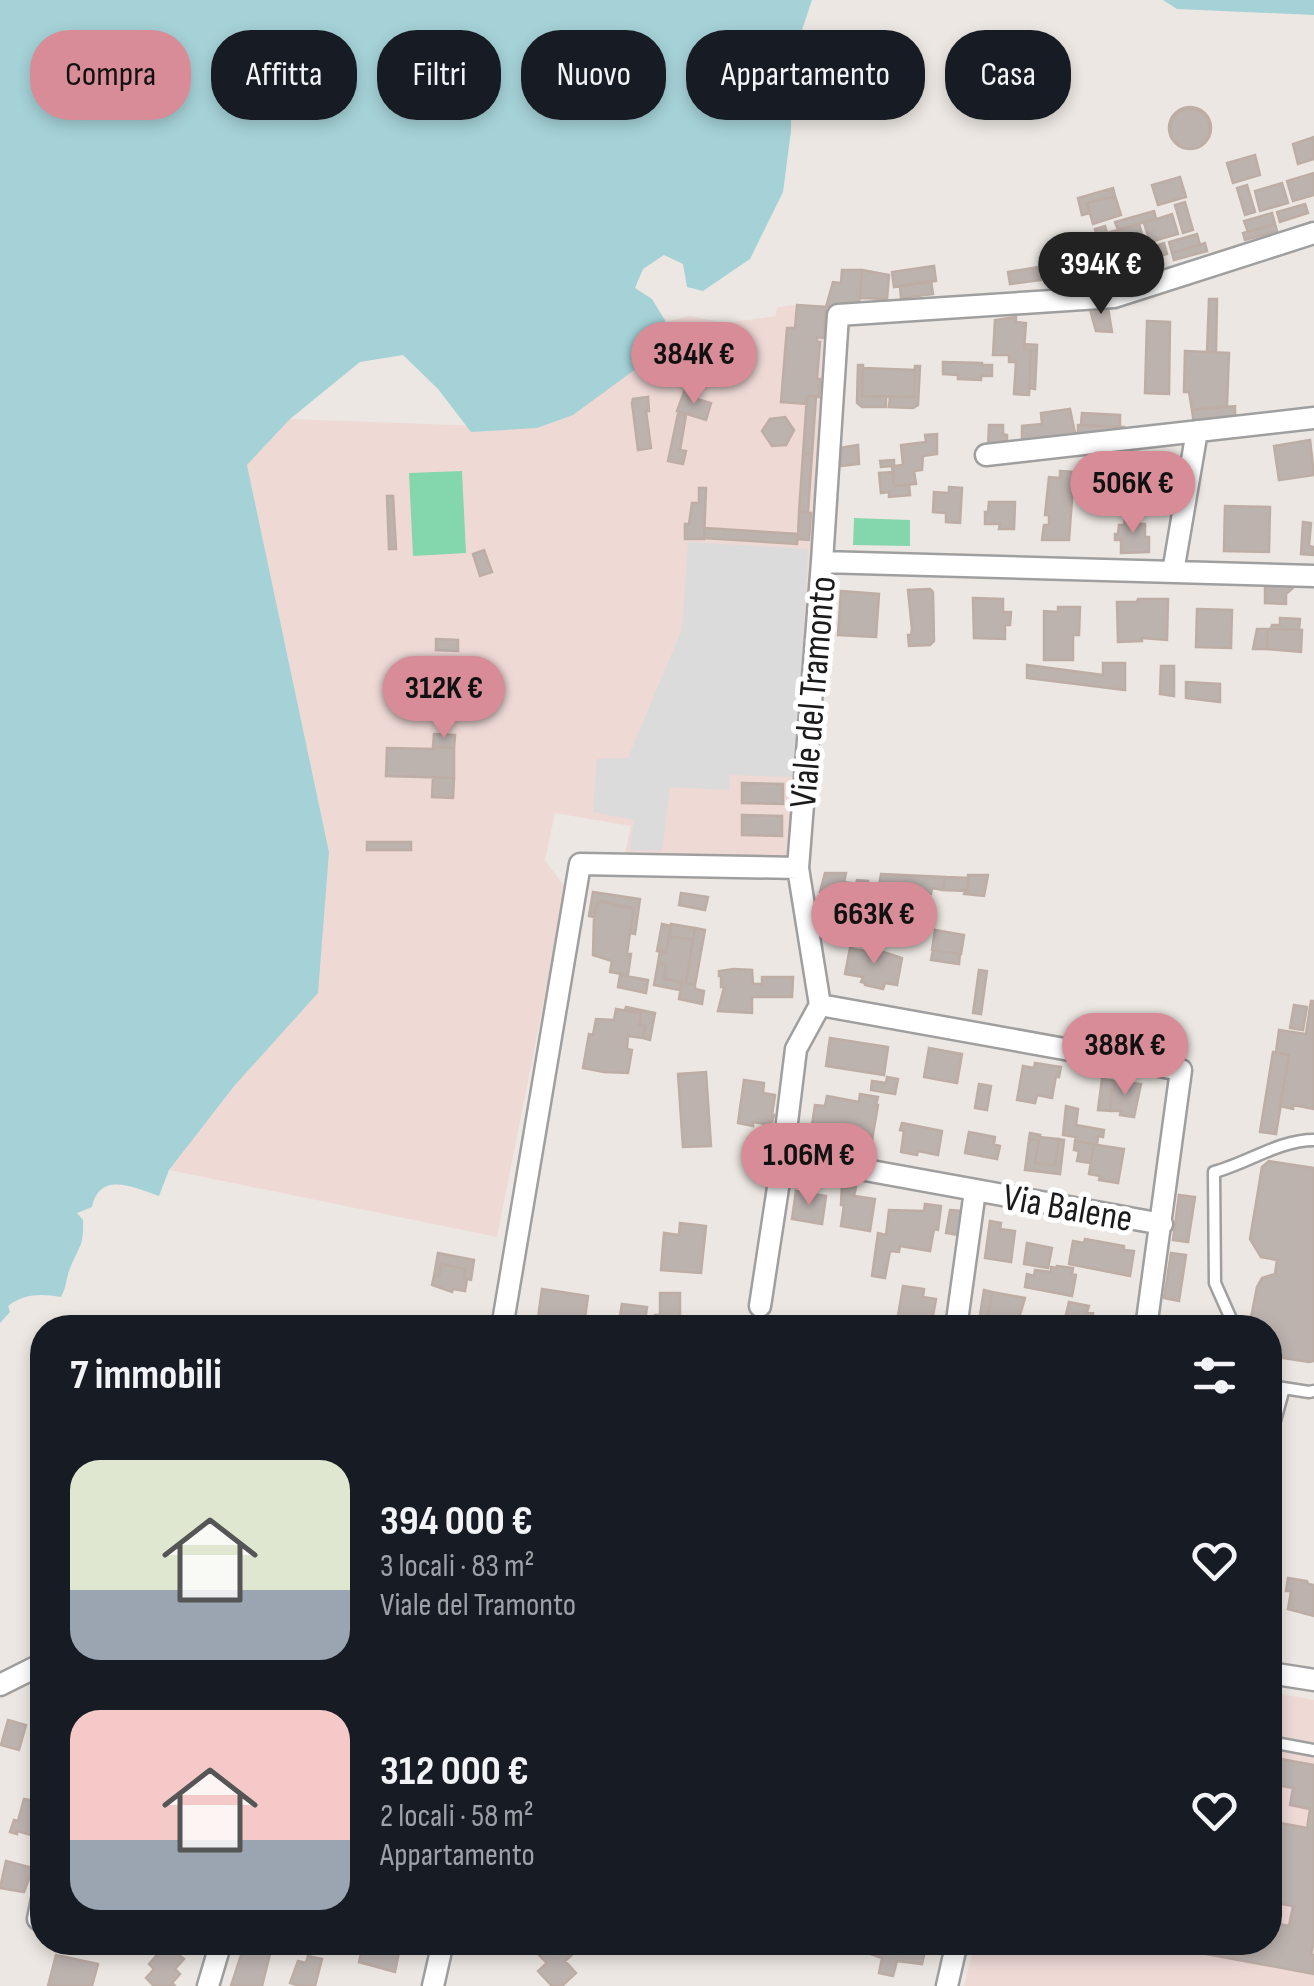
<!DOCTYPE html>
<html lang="it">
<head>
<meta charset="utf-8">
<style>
	body { margin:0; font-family:"Sofia Sans Condensed",sans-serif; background:#20242c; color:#f1f3f6; height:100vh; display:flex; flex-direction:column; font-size:38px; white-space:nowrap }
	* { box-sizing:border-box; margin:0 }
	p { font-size:32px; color:#9ea1a6 }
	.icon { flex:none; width:55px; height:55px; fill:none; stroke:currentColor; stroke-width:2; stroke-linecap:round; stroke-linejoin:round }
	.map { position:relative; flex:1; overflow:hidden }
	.sheet { position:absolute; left:30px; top:1315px; width:1252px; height:640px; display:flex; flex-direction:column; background:#171b24; border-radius:40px; box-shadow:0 5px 15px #0003 }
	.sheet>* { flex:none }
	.top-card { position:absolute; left:30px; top:30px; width:1255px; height:90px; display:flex; gap:20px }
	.price { position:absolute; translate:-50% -85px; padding:0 22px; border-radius:35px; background:#d88c97; color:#111; font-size:32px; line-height:65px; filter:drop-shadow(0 2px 5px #0008) }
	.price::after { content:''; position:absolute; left:50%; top:60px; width:30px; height:22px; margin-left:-15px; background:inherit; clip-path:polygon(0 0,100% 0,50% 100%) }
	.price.active { background:#222; color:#fff }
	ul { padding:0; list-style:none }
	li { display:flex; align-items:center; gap:30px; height:250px; padding:0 40px }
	li span { display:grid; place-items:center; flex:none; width:280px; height:200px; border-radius:30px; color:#555 }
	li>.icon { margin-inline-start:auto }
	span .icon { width:120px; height:120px; fill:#fffc; stroke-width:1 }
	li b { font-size:42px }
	h2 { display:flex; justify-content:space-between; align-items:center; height:120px; padding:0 40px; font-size:42px }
	.chip { padding:0 35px; border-radius:40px; background:#171b24; box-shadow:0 5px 15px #0003; font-size:35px; line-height:90px }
	.chip.active { background:#d88c97; color:#111 }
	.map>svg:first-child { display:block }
</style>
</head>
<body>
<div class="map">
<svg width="1314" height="1986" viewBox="0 0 1314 1986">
	<rect width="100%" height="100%" fill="#ece7e2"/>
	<path fill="#eed9d5" d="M797 305 826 307 793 858 625 853 631 826 555 813 545 860 566 889 497 1237 169 1170 235 1085 329 852 247 465 290 419 537 428 648 360 667 322 689 316 725 323 776 316 777 307Z
		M1270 1692 1314 1700V1986H964L975 1943 1270 1942Z"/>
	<path fill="#84d6ad" d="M462 471 466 553 413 556 409 473Z
		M854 518 910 520V546L853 545Z"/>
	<path fill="#dbdbdb" d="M688 542 808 549 795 777 730 775 729 790 670 787 662 851 629 850 634 820 593 812 597 759 628 758 682 629Z"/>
	<path fill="#a5d2d7" d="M0 0H812L803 27 791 85V131L783 192 750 259 703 291 687 287 683 264 664 255 643 269 635 288 652 299 666 322 648 360 573 415 537 428 471 432 438 389 403 355 360 362 290 419 247 465 329 852 318 993 235 1085 169 1170 159 1196C135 1188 100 1170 92 1207L77 1213 83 1220C84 1245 80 1245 71 1266 66 1276 67 1287 61 1297 42 1294 25 1293 8 1306L10 1312 0 1323Z
		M1163 0H1314V15L1177 9Z"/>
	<path fill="#bcb3af" stroke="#bdada5" stroke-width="2.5" d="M1169 128a21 21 0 1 1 42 0a21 21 0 1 1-42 0Z
		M1170 129a20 20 0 1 1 40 0a20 20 0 1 1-40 0Z
		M1314 137V159L1298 164 1293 144Z
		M1255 155 1260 175 1233 183 1227 163Z
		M1314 173V195L1293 201 1287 181Z
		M1180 177 1186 197 1158 205 1152 185Z
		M1282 183 1288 203 1260 211 1255 191Z
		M1247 185 1255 212 1245 215 1237 188Z
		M1113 188 1115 196 1087 203 1090 213 1082 215 1078 198Z
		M1115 196 1121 215 1093 224 1087 203Z
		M1185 202 1193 230 1183 233 1175 205Z
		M1305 204 1308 213 1280 222 1277 212Z
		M1154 211 1156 219 1118 230 1115 222Z
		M1272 213 1275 224 1248 232 1244 221Z
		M1172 214 1178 234 1150 242 1144 223Z
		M1139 224 1145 244 1102 256 1095 229 1105 226 1107 233Z
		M1275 224 1277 231 1245 240 1243 233Z
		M1197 234 1200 245 1172 253 1169 242Z
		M1164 243 1167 254 1140 262 1137 252Z
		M1205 243 1207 251 1174 260 1172 253Z
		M1132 253 1135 263 1107 271 1104 261Z
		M934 266 936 281 894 287 892 272Z
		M1039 267 1041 280 1010 284 1008 272Z
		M842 270H862L859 303 826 307 833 282 841 283Z
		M862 270 889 275 887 299 860 298Z
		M931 281 933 294 901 298 900 286Z
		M1209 299H1217L1216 352H1207Z
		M1107 302 1112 332 1096 331 1089 306Z
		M797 305 826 307 824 338 817 337V342H820L817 379H820L819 397 807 396V404L781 402 787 328H795Z
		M1016 317V322L1026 323 1024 349 1031 350 1029 395 1014 394 1016 362H1009V355H993L995 320Z
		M1147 321 1170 322 1169 394 1145 393Z
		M704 326 713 329 691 397 683 395Z
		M1024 344 1037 345 1035 389 1029 388 1031 350 1024 349Z
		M1185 351 1229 353 1227 406 1192 410 1189 392H1184Z
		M943 362 982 363V365H992V376H981V380L958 379V375L943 374Z
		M858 365H863L862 396 886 397V407H862L857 403Z
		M915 366H920L918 405 913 408 889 407 890 397H914Z
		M863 368 915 370 914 397 862 396Z
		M683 395 711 403 706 420 677 411Z
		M807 396H816L812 454H803Z
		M648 397 649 411H646L651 448 638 450 632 403 633 399Z
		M1235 406V419L1194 424 1192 410Z
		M1070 409 1075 433H1078V425L1124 427V432L1022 444V426L1042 424 1041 413Z
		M1082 413 1120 415V427L1081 425Z
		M678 414 686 415 680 450 686 451 683 464 668 461Z
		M785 417 794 430 786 445 772 446 762 431 770 419Z
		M989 425H1003V434L1007 435V446L988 448Z
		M937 434V454L923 456 922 470 914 471 916 484 894 486 892 466 881 467 880 461 894 460V466L903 465 901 445 926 442 925 435Z
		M1310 440 1314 475 1279 480 1274 446Z
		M858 445 859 464 831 467 833 449Z
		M803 454H812L808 512H799Z
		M1121 460 1155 461 1154 490 1144 489V474H1121Z
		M1110 465H1121V474H1144V489L1103 488V471H1110Z
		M1060 471 1074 472 1069 540H1042L1044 525H1049V515H1045L1049 477 1060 478Z
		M893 472 894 486 909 485 910 495 889 497V492L881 493 879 473Z
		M949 487 962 488 960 523 946 522V513L933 512 934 492 949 493Z
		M699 488H706L704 539H685V524H689L692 503H699Z
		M387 496H393L396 549H389Z
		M989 502H1015L1014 529H999L1000 524H985V512H988Z
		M1225 506 1270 507 1269 552 1224 551Z
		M799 512 811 513 809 540 798 539Z
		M1125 516H1140L1139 524H1145V537H1149V552L1121 553V540H1115V534H1118L1119 525H1124Z
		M1303 522 1311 523 1309 546 1314 547V555L1301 554Z
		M705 528 798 534 797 544 704 538Z
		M484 550 492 572 480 576 473 554Z
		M1265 583 1291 584 1293 588 1286 594V604L1265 603Z
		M930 589 933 592 934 641 930 645 909 646 908 635H911L912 629 908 590Z
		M841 591 879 594 876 637 838 635Z
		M973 598 1003 599V612H1011L1010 625H1005V639L974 638Z
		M1138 599H1168L1167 640 1142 638V641L1118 642 1117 602H1137Z
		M1058 607H1080L1079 635H1073V660H1044V611L1058 612Z
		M1197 609 1232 610 1231 648 1196 647Z
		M1280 618 1300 619 1299 630 1271 629 1272 625H1280Z
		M1257 629H1268L1267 649H1253Z
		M1268 629 1302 630 1301 652 1267 649Z
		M436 639 458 640V651L436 650Z
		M1103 663H1125V690L1027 678V665L1103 675Z
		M1161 666H1174V696L1160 694Z
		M1186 682 1220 684V702L1186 698Z
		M434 734 455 735 454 748 433 747Z
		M434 747 454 748V778L386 776 387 748 434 749Z
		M433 777 454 778 453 798 432 797Z
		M742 783 783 784V804L742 803Z
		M742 815 782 816V836L742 835Z
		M367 842H411V850H367Z
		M825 873H846L844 882 856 884 857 880 868 881 864 916 841 913V910L824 908 826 893 820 892Z
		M881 874 945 877 943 890 932 888 931 894 926 893 923 914 912 912 915 885 890 884 885 906 876 905Z
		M968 875H988L984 896 964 894 965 890 968 891Z
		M945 877 968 878V891L943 890Z
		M593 892 640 899 635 934 630 933 633 911 632 908 601 901 596 904 594 917 589 916Z
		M681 893 708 897 705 910 679 905Z
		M598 902 613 903 612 905 632 908 633 911 627 954H631L628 975 610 972 612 961 593 955 594 917Z
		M662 924 671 926 666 953 657 951Z
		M671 924 695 928 693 940 669 936Z
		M695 928 705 930 695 985 686 983Z
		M935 930 964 935 961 954 932 950Z
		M669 936 693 940 686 983 695 985V989L704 991 702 1004 679 999 682 982 664 979 666 965 658 963 660 951 666 953Z
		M850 948 874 953 875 949 902 958 897 985 885 983 883 989 865 985V983L861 982 863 977 845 974Z
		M933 950 960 954 959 964 931 960Z
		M658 963 666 965 664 979 682 982 680 990 654 985Z
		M734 969 752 970 753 984H762V977H793L792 997H752V1013L718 1011 724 987H721V976H719V971Z
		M979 970 987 971 981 1014 973 1013Z
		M620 975 648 980 646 993 618 987Z
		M1311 1001H1314V1109L1293 1105V1109L1280 1106 1289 1055 1276 1052 1279 1030 1306 1034Z
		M1294 1005 1307 1007 1303 1030 1290 1028Z
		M626 1007 655 1013 650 1040 643 1038 645 1026 639 1025 641 1013 625 1010Z
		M616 1009 641 1013 639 1025 645 1026 643 1038 628 1036 627 1049 632 1050 628 1073 604 1072 583 1068 589 1034 593 1035 596 1019 614 1020Z
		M830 1038 888 1047 884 1075 826 1066Z
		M929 1048 962 1054 957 1083 924 1077Z
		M1273 1052 1289 1055 1276 1134 1260 1132Z
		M1035 1063 1061 1067 1059 1077 1056 1076 1052 1098 1037 1095 1035 1103 1017 1100 1023 1066 1034 1068Z
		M706 1072 711 1146 683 1147 678 1074Z
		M887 1077 898 1079 895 1094 871 1090 872 1081 886 1083Z
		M1102 1079 1115 1081 1114 1091 1111 1090 1110 1111 1098 1110Z
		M744 1080 764 1083 763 1093 775 1095 772 1115H774L771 1125 753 1122V1126L738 1123Z
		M1115 1081 1141 1084 1134 1117 1120 1115 1121 1111H1110L1111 1090 1114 1091Z
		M979 1084 991 1086 987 1110 975 1108Z
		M860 1094 878 1097 876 1105H878L872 1140 846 1136 845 1140 820 1136 822 1126 812 1125 815 1105 825 1106 827 1096 859 1102Z
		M1066 1106 1078 1109 1076 1125 1104 1130 1103 1137 1098 1136 1097 1145 1124 1149 1118 1183 1099 1180 1100 1176 1089 1174 1094 1144 1075 1141 1076 1137 1063 1135Z
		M902 1123 942 1131 938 1155 918 1151 917 1155 901 1152 904 1131 900 1130Z
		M969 1132 995 1137 994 1144 1000 1146 997 1159 965 1153Z
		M1030 1133 1040 1135 1039 1137 1059 1139 1055 1165 1035 1163 1039 1140 1029 1139Z
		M1029 1139 1039 1140 1035 1163 1055 1165 1059 1139 1064 1140 1060 1174 1025 1170Z
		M1075 1141 1094 1144 1091 1163 1077 1161 1079 1151 1074 1150Z
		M1269 1161 1314 1168V1361L1309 1362 1270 1356V1328H1249L1257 1287 1262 1278 1275 1274 1277 1260 1261 1257 1250 1239 1262 1167Z
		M842 1185 856 1187 854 1196 875 1199 870 1231 841 1226 844 1205H841Z
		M796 1191 826 1196 822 1224 792 1219Z
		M1179 1195 1195 1197 1188 1242 1173 1240Z
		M925 1204 941 1206 938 1230 934 1229 930 1251 900 1246 899 1252 890 1251 885 1278 872 1276 878 1233 886 1235 889 1210 924 1211Z
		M950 1210 962 1211 959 1235 946 1233Z
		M990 1221 1001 1223 1000 1229 1015 1231 1011 1262 985 1258Z
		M680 1223 706 1226 701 1273 661 1270 664 1233 679 1235Z
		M1085 1239 1124 1246V1250L1134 1251 1130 1276 1069 1264 1073 1241 1084 1243Z
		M1027 1243 1052 1248 1048 1268 1024 1264Z
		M438 1253 474 1260 471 1280 464 1278 465 1269 441 1264 439 1276H434Z
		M1171 1253 1186 1255 1179 1301 1164 1298Z
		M441 1264 465 1269 464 1278 467 1279 465 1291 453 1289 452 1292 432 1285 434 1276H439Z
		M1057 1266 1073 1268 1072 1274 1076 1275 1072 1296 1025 1287 1027 1274 1034 1276 1035 1270 1051 1272V1267L1057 1268Z
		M903 1286 924 1289 923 1297 936 1299 932 1321 898 1316Z
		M542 1289 588 1296 584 1325 538 1318Z
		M984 1290 992 1292 986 1328H978Z
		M992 1292 1025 1298 1017 1325 1001 1322 1000 1328H986Z
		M660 1293H680V1328H655V1315H660Z
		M1069 1302 1089 1306 1087 1312 1093 1313 1091 1328H1060L1061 1322 1064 1323Z
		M622 1304 647 1307 644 1328H618Z
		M1288 1578 1307 1581 1308 1584 1314 1585V1616L1288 1609 1291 1591H1286Z
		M8 1720 26 1725 19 1750 1 1745Z
		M1270 1757 1314 1765V1941L1311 1955H1314V1974L1206 1954 1208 1942H1270V1922L1289 1926 1293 1906 1270 1902V1874L1276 1842 1270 1840V1821L1307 1828 1310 1809 1290 1805 1293 1788 1276 1785 1273 1802H1270Z
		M24 1799 35 1801 34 1806 42 1808 40 1826H42V1838L17 1831V1834L10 1832 14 1820 18 1821Z
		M6 1861 33 1868 24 1892 0 1888Z
		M159 1942H184L187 1945 179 1955 184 1959 175 1969 180 1974 172 1983 175 1986H154L146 1978 154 1969 149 1964 157 1955 152 1950Z
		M364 1942H401L395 1972 359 1962Z
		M542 1942 585 1943 565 1961 576 1973 562 1986H552L538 1971 547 1963 534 1950Z
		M857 1942H927L922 1964 897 1961 893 1976 879 1973 882 1958 856 1949Z
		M245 1943 271 1950 262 1986H231Z
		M56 1955 98 1964 92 1986H48Z
		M308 1956 322 1959 315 1986H300L290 1983 298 1961 306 1963Z"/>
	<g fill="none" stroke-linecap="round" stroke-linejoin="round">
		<defs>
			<path id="lane" d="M1235 1328 1215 1283 1214 1172C1248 1163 1279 1140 1314 1140
				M1270 1386 1309 1392 1314 1391
				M1271 1435 1284 1388
				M1270 1742 1314 1750"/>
			<path id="street" d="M986 455 1314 418
				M822 562 1314 576
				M1173 572 1197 431
				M820 1005 1181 1070 1146 1328
				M783 1155 1162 1224
				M760 1306 783 1155 796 1049 820 1005 798 868
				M502 1328 580 864 798 868 822 562 838 315 1114 297 1314 233
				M956 1328 975 1191
				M1270 1673 1314 1680
				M0 1685 42 1664
				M38 1919 42 1899
				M208 1986 221 1942
				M433 1986 443 1942
				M947 1986 957 1942"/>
		</defs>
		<use href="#lane" stroke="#9f9f9f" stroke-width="15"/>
		<use href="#street" stroke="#9f9f9f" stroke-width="25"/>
		<use href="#lane" stroke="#fff" stroke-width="10"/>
		<use href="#street" stroke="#fff" stroke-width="20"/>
	</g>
	<g text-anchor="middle" stroke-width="10" stroke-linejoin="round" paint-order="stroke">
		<g font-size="38" fill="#1b1b1b" stroke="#fff">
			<text transform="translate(812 692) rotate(-85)" y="13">Viale del Tramonto</text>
			<text transform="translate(1068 1207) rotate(10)" y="13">Via Balene</text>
		</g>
	</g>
</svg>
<b class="price active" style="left:1101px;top:317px">394K €</b>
<b class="price" style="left:694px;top:407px">384K €</b>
<b class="price" style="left:1133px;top:536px">506K €</b>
<b class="price" style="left:444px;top:741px">312K €</b>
<b class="price" style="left:874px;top:967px">663K €</b>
<b class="price" style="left:1125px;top:1098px">388K €</b>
<b class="price" style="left:809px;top:1208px">1.06M €</b>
<div class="top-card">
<a class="chip active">Compra</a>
<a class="chip">Affitta</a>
<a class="chip">Filtri</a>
<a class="chip">Nuovo</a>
<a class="chip">Appartamento</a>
<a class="chip">Casa</a>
</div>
<section class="sheet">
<h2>7 immobili<svg class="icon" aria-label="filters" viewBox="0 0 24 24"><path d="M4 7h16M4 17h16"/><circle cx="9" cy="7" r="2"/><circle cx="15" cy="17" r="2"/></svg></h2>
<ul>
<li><span style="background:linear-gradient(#dfe7d0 65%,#9aa5b1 0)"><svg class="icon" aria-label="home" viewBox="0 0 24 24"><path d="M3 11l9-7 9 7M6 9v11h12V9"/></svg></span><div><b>394 000 €</b><p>3 locali · 83 m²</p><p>Viale del Tramonto</p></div><svg class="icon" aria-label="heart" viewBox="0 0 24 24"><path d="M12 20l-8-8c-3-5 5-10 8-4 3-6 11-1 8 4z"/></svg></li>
<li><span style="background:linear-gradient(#f6c9c9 65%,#9aa5b1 0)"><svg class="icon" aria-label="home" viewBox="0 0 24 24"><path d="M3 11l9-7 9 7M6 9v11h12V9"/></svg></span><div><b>312 000 €</b><p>2 locali · 58 m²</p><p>Appartamento</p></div><svg class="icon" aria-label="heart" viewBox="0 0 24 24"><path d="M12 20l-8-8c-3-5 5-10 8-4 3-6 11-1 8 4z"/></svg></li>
</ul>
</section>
</div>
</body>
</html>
